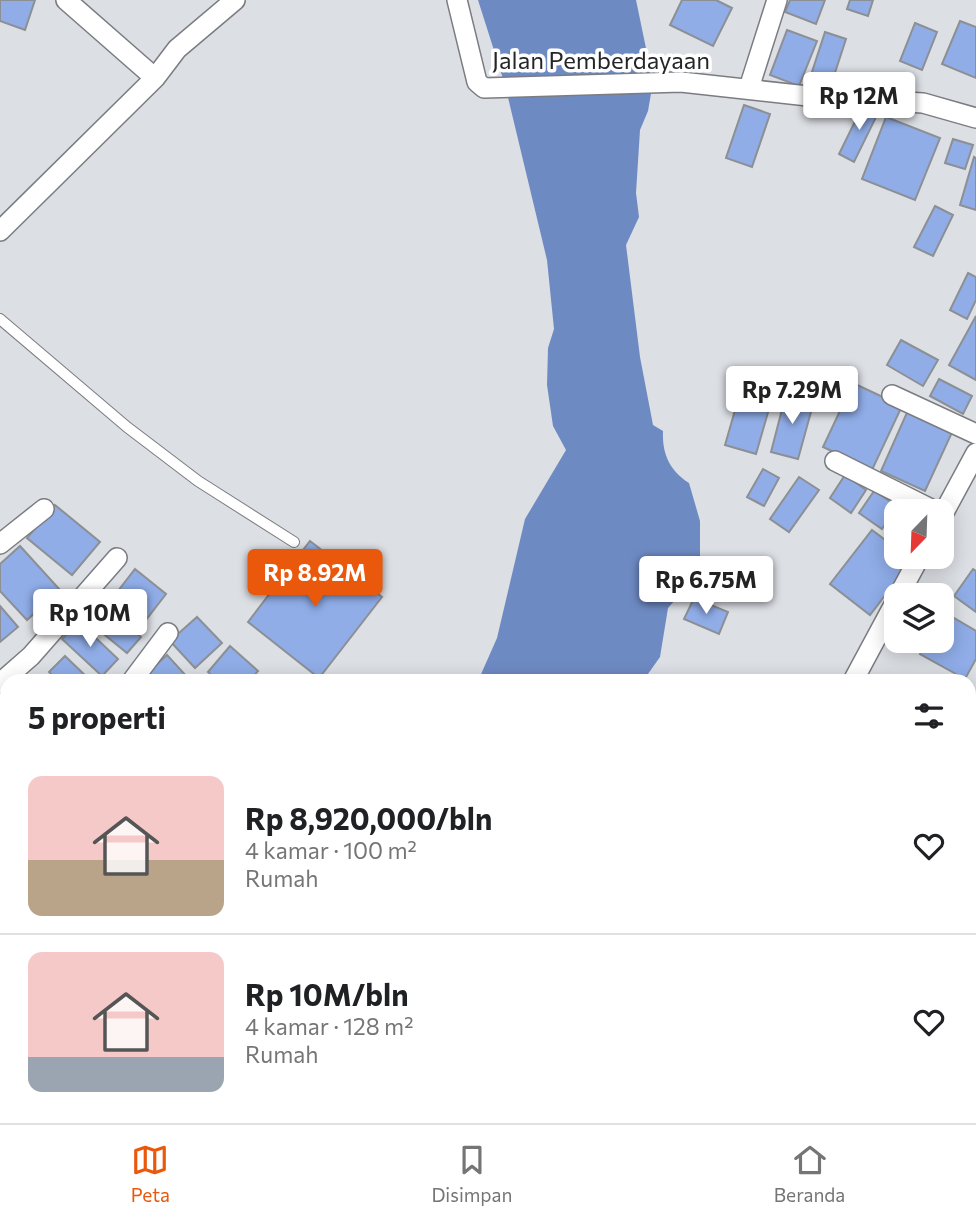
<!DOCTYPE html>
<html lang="id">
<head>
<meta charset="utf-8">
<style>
	body { margin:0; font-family:Commissioner,sans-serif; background:#f6f6f6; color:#202124; height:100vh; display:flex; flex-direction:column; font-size:26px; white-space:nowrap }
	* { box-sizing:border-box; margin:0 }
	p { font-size:23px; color:#757577 }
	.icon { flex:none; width:38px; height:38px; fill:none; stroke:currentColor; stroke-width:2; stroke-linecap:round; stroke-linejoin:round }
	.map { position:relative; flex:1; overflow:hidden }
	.panel { position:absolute; left:0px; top:674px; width:976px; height:450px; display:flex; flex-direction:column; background:#fff; border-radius:21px 21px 0 0; box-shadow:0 4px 18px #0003 }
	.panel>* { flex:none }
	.needle { width:46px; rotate:203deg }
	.tools { position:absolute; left:884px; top:499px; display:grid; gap:14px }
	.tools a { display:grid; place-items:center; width:70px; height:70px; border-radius:14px; background:#fff; box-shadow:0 4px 18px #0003; font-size:35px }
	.price { position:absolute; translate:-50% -60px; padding:0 16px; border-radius:7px; background:#fff; color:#222; font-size:23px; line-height:46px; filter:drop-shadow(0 2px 4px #0008) }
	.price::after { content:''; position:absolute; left:50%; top:42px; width:21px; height:16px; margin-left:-10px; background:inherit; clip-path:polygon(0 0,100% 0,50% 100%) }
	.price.active { background:#ea580c; color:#fff }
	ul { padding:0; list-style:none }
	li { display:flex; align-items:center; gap:21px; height:175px; padding:0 28px }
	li+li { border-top:2px solid #e0e0e0 }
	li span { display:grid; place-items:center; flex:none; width:196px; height:140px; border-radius:14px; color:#555 }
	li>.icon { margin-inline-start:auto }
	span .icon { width:84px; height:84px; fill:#fffc; stroke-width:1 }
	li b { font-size:30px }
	h2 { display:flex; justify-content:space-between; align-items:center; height:84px; padding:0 28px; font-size:30px }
	.dock { display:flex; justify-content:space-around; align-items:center; height:98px; border-top:2px solid #e0e0e0; background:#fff; font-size:19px; color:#757577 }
	.dock a { display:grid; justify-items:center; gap:4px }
	.dock .active { color:#ea580c }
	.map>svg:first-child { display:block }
</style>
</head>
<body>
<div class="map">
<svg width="976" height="1123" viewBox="0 0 976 1123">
	<rect width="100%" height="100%" fill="#dcdfe4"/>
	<path fill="#6e8ac3" d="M478 0H636L653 82 648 111 640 130 636 193 639 217 626 245 640 357 653 425 663 431C662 453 669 470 689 483L700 521V556L684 590 668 608 660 657 643 681H478L497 638 525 519 566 450 553 426 547 385 548 348 554 329 547 260 505 85Z
		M34 1117V1116L316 1117 311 1123H34Z"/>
	<path fill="#90ade8" stroke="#8c8f94" stroke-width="2" d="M0 0H35L25 30 0 21Z
		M682 0H716L732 8 713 46 670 25Z
		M790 0H825L816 24 785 12Z
		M850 0H873L868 16 847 9Z
		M960 21 976 27V78L942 64Z
		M915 23 937 32 922 70 900 61Z
		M787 30 817 41 799 86 770 75Z
		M825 32 846 39 830 88 809 81Z
		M864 103 879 111 854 162 839 154Z
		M744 105 770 114 752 167 726 158Z
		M886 117 940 138 915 200 862 179Z
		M953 139 973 145 965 169 945 163Z
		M974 157 976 158V210L960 205Z
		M935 206 953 215 933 256 914 247Z
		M968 273 976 277V300L967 319 950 310Z
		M976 316V380L949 365Z
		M901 340 938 360 923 386 887 365Z
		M939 379 972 396 963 414 930 396Z
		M853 383 902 406 872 470 823 447Z
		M742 386 773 395 756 454 725 445Z
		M786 394 814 401 798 459 771 452Z
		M909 408 954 428 925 491 881 471Z
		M763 469 779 478 764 506 747 497Z
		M845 475 866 490 851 513 830 498Z
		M799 477 819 490 789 532 770 519Z
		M874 491 897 506 882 529 859 513Z
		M55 505 100 542 72 575 27 538Z
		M872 530 896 548V556H907L912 560 870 615 830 584Z
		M310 541 382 597 319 678 248 622Z
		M20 546 60 590 27 620 0 591V564Z
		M135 569 166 594 142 625 111 600Z
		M973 569 976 571V612L954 596Z
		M694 598 728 612 719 634 684 619Z
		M103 605 141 637 127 653 89 622Z
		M0 606 18 627 0 642Z
		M944 612 976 631V659L965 679 920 654 928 640H942Z
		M197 617 222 643 195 668 170 641Z
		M79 622 118 659 102 676 62 639Z
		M230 646 258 671 249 681H218L208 672Z
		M167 655 189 679 139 681Z
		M65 656 91 681H58L49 672Z
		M0 709 7 718V727L1 732Z
		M3 807 7 814V832L0 837V809Z
		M0 871 7 880V886L0 891Z"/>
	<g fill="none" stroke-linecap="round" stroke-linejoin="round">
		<defs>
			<path id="lane" d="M0 319 127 427 198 481 294 542"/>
			<path id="street" d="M66 0 155 78
				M457 0 477 82 484 88 681 82 817 97 923 103 976 118
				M749 88 777 0
				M0 231 155 78 177 49 235 0
				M892 395 976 434
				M835 461 935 511
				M942 516 976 453
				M0 544 44 509
				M899 595 920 556
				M132 681 168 633
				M853 681 896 601
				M0 683 31 656 117 558
				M0 798 7 794
				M0 917 7 912"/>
		</defs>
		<use href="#lane" stroke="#7a7c81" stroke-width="12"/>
		<use href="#street" stroke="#7a7c81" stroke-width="22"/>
		<use href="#lane" stroke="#fff" stroke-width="10"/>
		<use href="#street" stroke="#fff" stroke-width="19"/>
	</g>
	<g text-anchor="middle" stroke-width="7" stroke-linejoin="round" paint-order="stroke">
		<g font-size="24" fill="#242527" stroke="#fff">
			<text x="601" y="69">Jalan Pemberdayaan</text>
		</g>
	</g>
</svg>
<div class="tools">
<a><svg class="needle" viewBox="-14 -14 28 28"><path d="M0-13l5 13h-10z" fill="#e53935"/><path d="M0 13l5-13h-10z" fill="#757577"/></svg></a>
<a><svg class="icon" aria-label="layers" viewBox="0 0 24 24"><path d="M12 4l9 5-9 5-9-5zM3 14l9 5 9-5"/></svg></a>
</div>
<b class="price" style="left:859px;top:132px">Rp 12M</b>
<b class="price" style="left:792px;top:426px">Rp 7.29M</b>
<b class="price active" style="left:315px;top:609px">Rp 8.92M</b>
<b class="price" style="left:706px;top:616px">Rp 6.75M</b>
<b class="price" style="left:90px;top:649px">Rp 10M</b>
<section class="panel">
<h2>5 properti<svg class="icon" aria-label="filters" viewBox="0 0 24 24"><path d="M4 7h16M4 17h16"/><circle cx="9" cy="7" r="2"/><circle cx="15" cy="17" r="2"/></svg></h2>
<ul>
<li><span style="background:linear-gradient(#f6c9c9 60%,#b9a48a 0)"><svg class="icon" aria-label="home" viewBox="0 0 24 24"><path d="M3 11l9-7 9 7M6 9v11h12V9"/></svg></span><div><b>Rp 8,920,000/bln</b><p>4 kamar · 100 m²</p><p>Rumah</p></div><svg class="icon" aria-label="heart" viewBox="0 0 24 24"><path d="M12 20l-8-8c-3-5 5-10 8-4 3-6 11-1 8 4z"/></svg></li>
<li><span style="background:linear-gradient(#f6c9c9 75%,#9aa5b1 0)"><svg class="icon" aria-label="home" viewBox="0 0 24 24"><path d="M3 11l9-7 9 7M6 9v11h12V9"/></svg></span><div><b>Rp 10M/bln</b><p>4 kamar · 128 m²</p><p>Rumah</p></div><svg class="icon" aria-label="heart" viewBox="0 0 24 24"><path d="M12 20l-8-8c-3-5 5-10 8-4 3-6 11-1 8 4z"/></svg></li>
</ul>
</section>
</div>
<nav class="dock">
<a class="active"><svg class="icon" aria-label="map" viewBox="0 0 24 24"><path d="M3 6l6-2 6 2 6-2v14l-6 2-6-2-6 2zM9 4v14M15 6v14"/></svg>Peta</a>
<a><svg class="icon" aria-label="saved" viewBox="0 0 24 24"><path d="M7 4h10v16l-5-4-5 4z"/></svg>Disimpan</a>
<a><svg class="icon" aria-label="home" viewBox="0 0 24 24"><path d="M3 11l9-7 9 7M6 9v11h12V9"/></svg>Beranda</a>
</nav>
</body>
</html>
